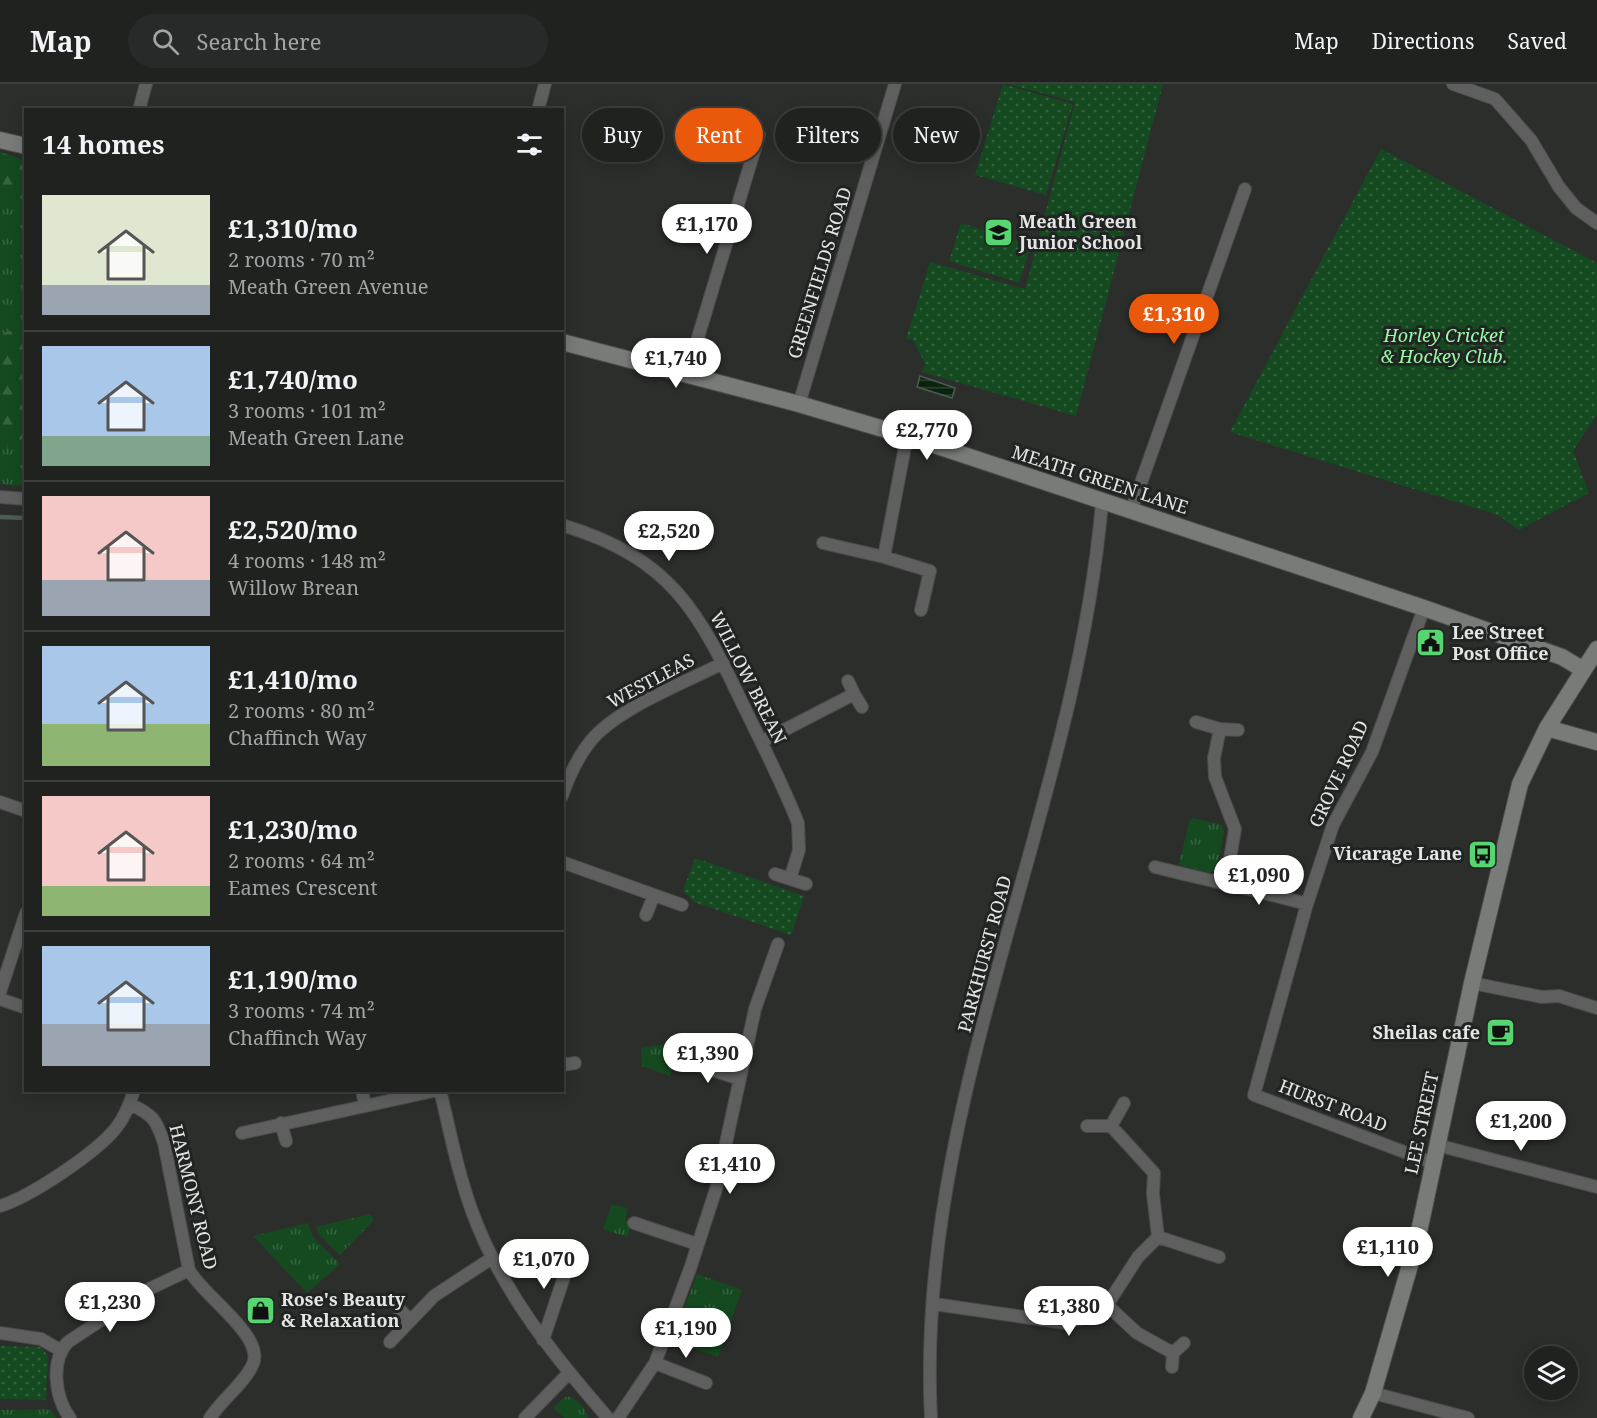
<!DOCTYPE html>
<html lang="en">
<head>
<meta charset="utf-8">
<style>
	body { margin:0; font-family:"Noto Serif",serif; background:#282a29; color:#f1f3f6; height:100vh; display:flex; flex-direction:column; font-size:22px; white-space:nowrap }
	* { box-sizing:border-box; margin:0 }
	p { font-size:20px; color:#a2a4a5 }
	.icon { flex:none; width:33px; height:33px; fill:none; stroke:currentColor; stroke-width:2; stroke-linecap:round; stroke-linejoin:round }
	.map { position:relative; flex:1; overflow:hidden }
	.panel { position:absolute; left:24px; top:24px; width:540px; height:984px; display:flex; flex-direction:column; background:#202220; border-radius:0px; box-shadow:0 3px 15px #0003,0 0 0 2px #3d3f3e }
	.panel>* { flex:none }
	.guide { position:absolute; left:582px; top:24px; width:570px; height:54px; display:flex; gap:12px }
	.buttons { position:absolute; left:1524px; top:1262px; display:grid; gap:12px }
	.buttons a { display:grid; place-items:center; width:54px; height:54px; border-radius:50%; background:#202220; box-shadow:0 3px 15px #0003,0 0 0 2px #3d3f3e; font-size:30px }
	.price { position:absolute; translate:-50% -51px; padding:0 14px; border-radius:21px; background:#fff; color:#222; font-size:20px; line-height:39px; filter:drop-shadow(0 2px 3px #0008) }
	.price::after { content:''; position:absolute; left:50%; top:36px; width:18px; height:14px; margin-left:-9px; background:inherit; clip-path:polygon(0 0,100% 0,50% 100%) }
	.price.selected { background:#ea580c; color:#fff }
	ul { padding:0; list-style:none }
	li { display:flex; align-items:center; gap:18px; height:150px; padding:0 18px }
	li+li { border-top:2px solid #3d3f3e }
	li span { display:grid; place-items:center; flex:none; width:168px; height:120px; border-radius:0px; color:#555 }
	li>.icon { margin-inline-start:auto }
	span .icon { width:72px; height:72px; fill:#fffc; stroke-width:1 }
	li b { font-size:26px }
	h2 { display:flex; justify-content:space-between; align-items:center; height:72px; padding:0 18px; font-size:26px }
	.chip { padding:0 21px; border-radius:27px; background:#202220; box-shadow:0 3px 15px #0003,0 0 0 2px #3d3f3e; font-size:21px; line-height:54px }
	.chip.selected { background:#ea580c; color:#fff }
	header { display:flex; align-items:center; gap:36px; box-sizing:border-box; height:84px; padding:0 30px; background:#202220; border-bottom:2px solid #3d3f3e }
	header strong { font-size:28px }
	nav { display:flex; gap:33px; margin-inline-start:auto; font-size:21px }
	.search { width:420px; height:54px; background:#282a29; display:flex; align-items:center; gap:15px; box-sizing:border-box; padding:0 21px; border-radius:33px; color:#a2a4a5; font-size:22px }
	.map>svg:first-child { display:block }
</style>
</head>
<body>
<header>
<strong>Map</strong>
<div class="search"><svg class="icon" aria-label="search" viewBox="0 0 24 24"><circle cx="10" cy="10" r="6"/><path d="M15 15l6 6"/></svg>Search here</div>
<nav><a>Map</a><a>Directions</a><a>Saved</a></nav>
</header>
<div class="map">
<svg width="1597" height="1334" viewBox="0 0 1597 1334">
	<defs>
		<pattern id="grass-tufts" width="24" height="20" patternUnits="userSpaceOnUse" patternTransform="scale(1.5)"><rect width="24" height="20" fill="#154a20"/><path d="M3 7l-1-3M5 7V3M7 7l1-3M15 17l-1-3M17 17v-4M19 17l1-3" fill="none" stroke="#376440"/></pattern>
		<pattern id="forest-firs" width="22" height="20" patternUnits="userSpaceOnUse" patternTransform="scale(1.5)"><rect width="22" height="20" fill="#154a20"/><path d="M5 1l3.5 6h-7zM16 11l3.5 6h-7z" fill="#376440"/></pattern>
		<pattern id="park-dots" width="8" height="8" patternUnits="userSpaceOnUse" patternTransform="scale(1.5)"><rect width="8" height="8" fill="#154a20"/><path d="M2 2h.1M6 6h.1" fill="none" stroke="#376440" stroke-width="1.8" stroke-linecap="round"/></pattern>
		<pattern id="water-rules" width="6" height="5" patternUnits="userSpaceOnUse" patternTransform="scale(1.5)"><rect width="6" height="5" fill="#0a230f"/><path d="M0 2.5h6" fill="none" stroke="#2e4332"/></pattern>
	</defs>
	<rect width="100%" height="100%" fill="#2b2e2b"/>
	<path fill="url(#grass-tufts)" d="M0 107 26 115 25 242 0 250Z
		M0 359 6 363 25 361V402L0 400Z
		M1193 734 1222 741 1224 748 1217 785 1210 789 1179 781 1189 738Z
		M663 961 677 968 670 992 642 982 641 964Z
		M612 1120 628 1125 625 1136 632 1139 627 1153 603 1145Z
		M370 1130 374 1136 340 1171 319 1151 316 1143Z
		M308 1139 313 1153 340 1180 307 1209 253 1152Z
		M697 1190 742 1206 718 1273 673 1257Z
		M567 1312C578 1314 586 1326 588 1334H564L553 1323Z
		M50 1325 56 1334H0V1326Z"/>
	<path fill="url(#forest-firs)" d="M0 68 25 76V115L0 107Z
		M25 242V361L5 363 0 359V250Z"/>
	<path fill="url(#park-dots)" d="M1003 0 1073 20 1046 111 975 91Z
		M1009 0H1163L1076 332 922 288 925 280 913 256 906 255 930 178 1025 205 1075 18Z
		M1381 65 1597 179V330L1573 367 1589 409 1519 446 1498 431 1230 348Z
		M961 139 1031 161 1019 199 949 177Z
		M695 774 804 812 791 851 694 818 683 807Z
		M0 1262 41 1263 48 1272 46 1316 0 1315Z"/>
	<path fill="url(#water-rules)" stroke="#4b5e4f" stroke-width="1.5" d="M920 292 955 304 952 314 917 303Z"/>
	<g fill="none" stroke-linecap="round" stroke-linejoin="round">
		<path stroke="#4b5e4f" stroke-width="4.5" d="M0 433 26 434"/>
		<defs>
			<path id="street" d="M1453 0 1495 15 1531 56 1559 103 1576 124 1597 139
				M139 26 146 0
				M538 26 545 0
				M687 290 759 51 740 45
				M799 320 895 0
				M0 413 26 415
				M1131 427 1245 105
				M562 441C674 475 699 529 746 627 764 664 783 701 798 739L799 766 790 795
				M823 459 884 473 930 487 921 526
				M884 473 907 352
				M1424 524 1372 668 1333 741 1307 820 1254 1011 1433 1079
				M854 610 862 623
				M1196 638 1220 645 1238 646
				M1220 645 1214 674 1215 693 1235 745 1226 799
				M761 658 854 610 848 597
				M562 712C570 689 581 665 599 648 631 619 684 599 723 579
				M0 718 26 727
				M562 778 682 821
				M1155 783C1206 796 1256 806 1307 820
				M775 790 806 800
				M646 831 654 811
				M1472 899 1542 913 1559 912 1597 924
				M0 908 26 829
				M0 915 26 924
				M685 977 740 995
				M562 981 575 979
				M362 1006 365 1022
				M440 1006C450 1047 458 1090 473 1130 502 1208 554 1272 608 1334
				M1124 1019 1111 1042 1154 1089 1153 1110 1158 1153
				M130 1020C153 1031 156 1035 164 1059L189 1186C202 1211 265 1252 253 1280 244 1300 222 1315 210 1334
				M281 1039 286 1057
				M1087 1042H1111
				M242 1049 438 1006
				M1437 1061 1597 1103
				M0 1122C30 1113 96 1069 116 1044 124 1034 130 1020 134 1006
				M634 1139 697 1160
				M1158 1153 1219 1173
				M934 1220 1065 1239 1083 1234 1107 1221 1138 1173 1158 1153
				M1107 1221 1137 1249 1173 1269 1184 1259
				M399 1225 410 1236
				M0 1249 41 1255 60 1266
				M543 1256 573 1166
				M390 1258 434 1212 492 1174
				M655 1279 706 1299
				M1172 1283 1173 1269
				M1373 1309 1468 1334
				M70 1334C55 1314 50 1277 68 1258L145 1207 189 1186
				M525 1334 569 1289
				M618 1334 655 1279 690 1185 716 1105 755 925 778 860
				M931 1334C914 1020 1076 728 1102 418"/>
			<path id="secondary" d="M0 56 26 62
				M562 258 799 320 907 352 1424 524 1562 573 1582 585
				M1547 644 1597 658
				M1361 1334 1373 1309 1417 1157 1472 899 1520 700 1547 644 1597 565"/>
		</defs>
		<use href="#street" stroke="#494b49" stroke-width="14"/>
		<use href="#secondary" stroke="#494b49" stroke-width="18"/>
		<use href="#street" stroke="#5e5f5e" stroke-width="12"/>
		<use href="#secondary" stroke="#797b79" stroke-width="16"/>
	</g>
	<defs>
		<symbol id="school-square" viewBox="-11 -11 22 22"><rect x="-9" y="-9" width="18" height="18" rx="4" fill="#57d570" stroke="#212422"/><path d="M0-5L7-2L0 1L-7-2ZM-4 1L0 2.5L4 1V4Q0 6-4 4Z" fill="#111"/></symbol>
		<symbol id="civic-square" viewBox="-11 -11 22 22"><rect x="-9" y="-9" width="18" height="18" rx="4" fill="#57d570" stroke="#212422"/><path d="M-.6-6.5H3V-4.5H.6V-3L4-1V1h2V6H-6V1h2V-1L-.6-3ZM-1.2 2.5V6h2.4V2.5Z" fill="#111"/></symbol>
		<symbol id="bus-square" viewBox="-11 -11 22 22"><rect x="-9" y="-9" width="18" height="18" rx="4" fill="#57d570" stroke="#212422"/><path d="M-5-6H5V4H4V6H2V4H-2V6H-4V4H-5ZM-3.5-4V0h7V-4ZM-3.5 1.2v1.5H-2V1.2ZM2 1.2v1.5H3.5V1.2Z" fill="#111"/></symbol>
		<symbol id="cafe-square" viewBox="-11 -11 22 22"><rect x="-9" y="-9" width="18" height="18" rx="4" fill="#57d570" stroke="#212422"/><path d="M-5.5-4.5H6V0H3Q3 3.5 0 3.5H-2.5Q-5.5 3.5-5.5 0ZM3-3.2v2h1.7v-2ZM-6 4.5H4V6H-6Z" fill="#111"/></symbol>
		<symbol id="shop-square" viewBox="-11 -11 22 22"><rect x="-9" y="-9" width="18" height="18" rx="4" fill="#57d570" stroke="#212422"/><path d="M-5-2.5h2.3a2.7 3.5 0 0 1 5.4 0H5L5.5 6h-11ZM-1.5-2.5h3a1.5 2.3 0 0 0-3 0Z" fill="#111"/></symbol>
	</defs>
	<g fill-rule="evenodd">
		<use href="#school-square" x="982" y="132" width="33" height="33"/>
		<use href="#civic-square" x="1414" y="542" width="33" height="33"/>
		<use href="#bus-square" x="1466" y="754" width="33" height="33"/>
		<use href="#cafe-square" x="1484" y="932" width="33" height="33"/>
		<use href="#shop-square" x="244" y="1210" width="33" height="33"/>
	</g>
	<g text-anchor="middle" stroke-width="6" stroke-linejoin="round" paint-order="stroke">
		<g font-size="18" font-weight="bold" fill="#e4e6e4" stroke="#212422" text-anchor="start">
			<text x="1019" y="144">Meath Green<tspan x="1019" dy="21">Junior School</tspan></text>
			<text x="1452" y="555">Lee Street<tspan x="1452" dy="21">Post Office</tspan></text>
			<text x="1462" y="776" text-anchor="end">Vicarage Lane</text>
			<text x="1480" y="955" text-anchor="end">Sheilas cafe</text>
			<text x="281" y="1222">Rose's Beauty<tspan x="281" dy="21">&amp; Relaxation</tspan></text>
		</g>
		<g font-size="18" fill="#e4e6e4" stroke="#212422">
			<text transform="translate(820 189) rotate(-73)" y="6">GREENFIELDS ROAD</text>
			<text transform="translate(1100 396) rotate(18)" y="6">MEATH GREEN LANE</text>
			<text transform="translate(748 594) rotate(63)" y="6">WILLOW BREAN</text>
			<text transform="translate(651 597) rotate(-28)" y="6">WESTLEAS</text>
			<text transform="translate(1339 690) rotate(-65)" y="6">GROVE ROAD</text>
			<text transform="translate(985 870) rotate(-75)" y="6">PARKHURST ROAD</text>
			<text transform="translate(1333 1022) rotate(21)" y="6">HURST ROAD</text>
			<text transform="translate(1422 1039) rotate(-78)" y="6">LEE STREET</text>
			<text transform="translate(193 1113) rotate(76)" y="6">HARMONY ROAD</text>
		</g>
		<g font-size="18" font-style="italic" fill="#96fba5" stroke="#212422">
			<text x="1444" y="258">Horley Cricket<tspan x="1444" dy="21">&amp; Hockey Club.</tspan></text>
		</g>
	</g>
</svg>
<div class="buttons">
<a><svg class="icon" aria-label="layers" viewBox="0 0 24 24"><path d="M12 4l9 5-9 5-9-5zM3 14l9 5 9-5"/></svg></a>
</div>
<b class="price" style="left:707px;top:171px">£1,170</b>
<b class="price selected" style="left:1174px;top:261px">£1,310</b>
<b class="price" style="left:676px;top:305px">£1,740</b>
<b class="price" style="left:927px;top:377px">£2,770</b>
<b class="price" style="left:669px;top:478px">£2,520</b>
<b class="price" style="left:1259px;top:822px">£1,090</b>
<b class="price" style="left:708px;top:1000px">£1,390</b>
<b class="price" style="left:1521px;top:1068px">£1,200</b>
<b class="price" style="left:730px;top:1111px">£1,410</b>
<b class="price" style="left:1388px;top:1194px">£1,110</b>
<b class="price" style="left:544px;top:1206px">£1,070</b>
<b class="price" style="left:110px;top:1249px">£1,230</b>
<b class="price" style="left:1069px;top:1253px">£1,380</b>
<b class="price" style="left:686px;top:1275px">£1,190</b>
<div class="guide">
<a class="chip">Buy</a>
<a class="chip selected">Rent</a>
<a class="chip">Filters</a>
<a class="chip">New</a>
</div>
<section class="panel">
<h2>14 homes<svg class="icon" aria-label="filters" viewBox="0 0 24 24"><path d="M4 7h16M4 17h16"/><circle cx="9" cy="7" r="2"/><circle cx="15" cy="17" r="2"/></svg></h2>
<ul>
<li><span style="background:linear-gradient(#dfe7d0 75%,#9aa5b1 0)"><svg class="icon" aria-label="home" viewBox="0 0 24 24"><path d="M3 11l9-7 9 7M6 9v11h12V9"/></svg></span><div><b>£1,310/mo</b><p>2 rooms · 70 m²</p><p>Meath Green Avenue</p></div></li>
<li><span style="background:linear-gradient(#a9c7e8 75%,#7fa58c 0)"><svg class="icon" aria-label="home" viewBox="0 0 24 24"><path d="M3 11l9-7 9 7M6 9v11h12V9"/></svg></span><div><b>£1,740/mo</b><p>3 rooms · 101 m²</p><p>Meath Green Lane</p></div></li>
<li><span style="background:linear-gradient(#f6c9c9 70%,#9aa5b1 0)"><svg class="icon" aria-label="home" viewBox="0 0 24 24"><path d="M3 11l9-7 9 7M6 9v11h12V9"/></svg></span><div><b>£2,520/mo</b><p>4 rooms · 148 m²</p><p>Willow Brean</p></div></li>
<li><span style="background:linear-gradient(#a9c7e8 65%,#8fb573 0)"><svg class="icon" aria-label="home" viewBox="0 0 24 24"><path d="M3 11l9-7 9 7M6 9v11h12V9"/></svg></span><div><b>£1,410/mo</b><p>2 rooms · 80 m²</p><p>Chaffinch Way</p></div></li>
<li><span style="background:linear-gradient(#f6c9c9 75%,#8fb573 0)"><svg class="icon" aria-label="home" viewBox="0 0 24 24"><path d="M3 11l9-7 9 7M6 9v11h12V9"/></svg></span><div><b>£1,230/mo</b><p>2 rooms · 64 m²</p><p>Eames Crescent</p></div></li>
<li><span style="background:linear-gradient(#a9c7e8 65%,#9aa5b1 0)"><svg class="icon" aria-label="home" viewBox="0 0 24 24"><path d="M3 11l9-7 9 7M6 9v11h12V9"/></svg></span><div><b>£1,190/mo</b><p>3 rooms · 74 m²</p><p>Chaffinch Way</p></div></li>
</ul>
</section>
</div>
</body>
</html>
